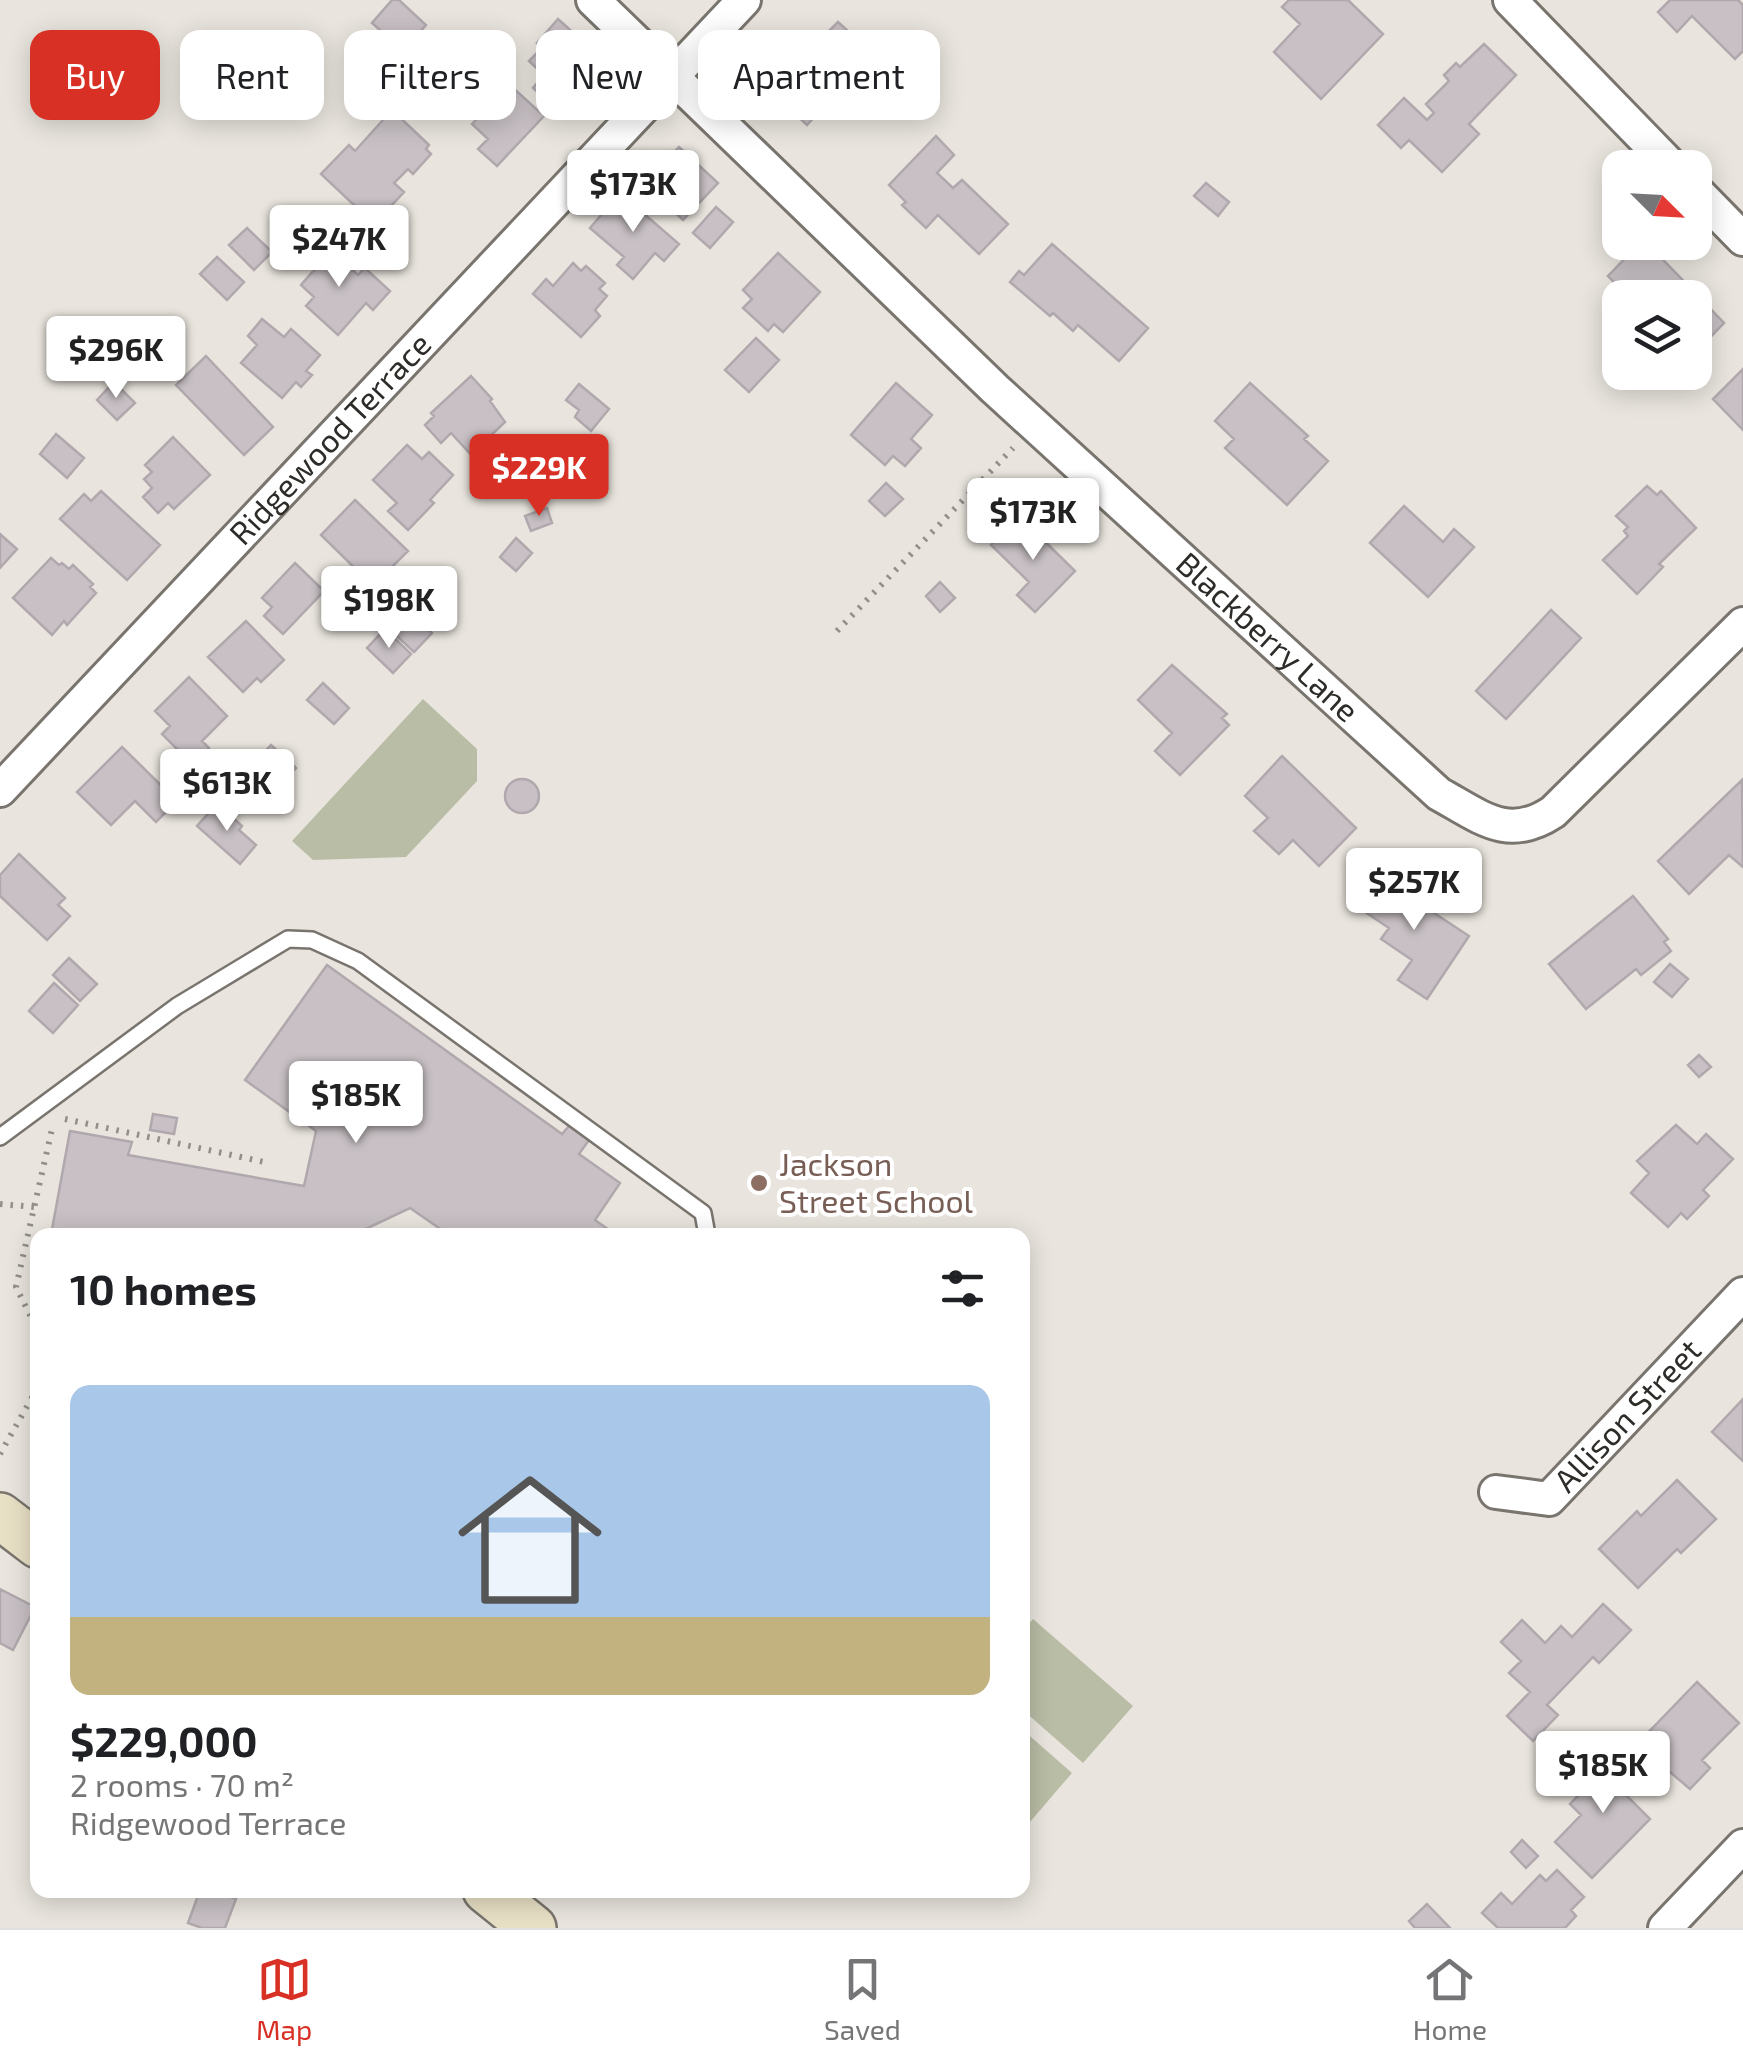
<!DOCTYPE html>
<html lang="en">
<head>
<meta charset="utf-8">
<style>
	body { margin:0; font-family:"Exo 2",sans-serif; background:#f6f6f6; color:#202124; height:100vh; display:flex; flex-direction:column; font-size:38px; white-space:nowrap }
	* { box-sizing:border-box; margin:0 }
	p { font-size:32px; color:#757577 }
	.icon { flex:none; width:55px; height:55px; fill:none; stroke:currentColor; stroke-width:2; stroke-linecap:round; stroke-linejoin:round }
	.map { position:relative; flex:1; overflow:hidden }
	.sheet { position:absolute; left:30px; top:1228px; width:1000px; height:670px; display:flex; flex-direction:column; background:#fff; border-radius:20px; box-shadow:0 5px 25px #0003 }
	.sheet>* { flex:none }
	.top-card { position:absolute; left:30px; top:30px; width:1000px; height:90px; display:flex; gap:20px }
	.needle { width:65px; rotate:114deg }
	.controls { position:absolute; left:1602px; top:150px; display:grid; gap:20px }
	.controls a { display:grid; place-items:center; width:110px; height:110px; border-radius:20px; background:#fff; box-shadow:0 5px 25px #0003; font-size:50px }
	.price { position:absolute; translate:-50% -85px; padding:0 22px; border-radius:10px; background:#fff; color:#222; font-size:32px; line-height:65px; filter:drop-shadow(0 2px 5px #0008) }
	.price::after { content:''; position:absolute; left:50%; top:60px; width:30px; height:22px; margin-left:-15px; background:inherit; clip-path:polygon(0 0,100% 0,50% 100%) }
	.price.selected { background:#d93025; color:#fff }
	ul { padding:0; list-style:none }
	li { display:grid; align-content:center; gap:20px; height:530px; padding:0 40px }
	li+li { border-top:2px solid #e0e0e0 }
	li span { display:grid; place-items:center; height:310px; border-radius:20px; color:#555 }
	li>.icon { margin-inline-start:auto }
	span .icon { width:180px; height:180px; fill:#fffc; stroke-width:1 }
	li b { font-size:42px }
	h2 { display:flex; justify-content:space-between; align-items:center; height:120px; padding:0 40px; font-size:42px }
	.tag { padding:0 35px; border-radius:20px; background:#fff; box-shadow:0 5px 25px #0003; font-size:35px; line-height:90px }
	.tag.selected { background:#d93025; color:#fff }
	.tab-bar { display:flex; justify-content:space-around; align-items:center; height:140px; border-top:2px solid #e0e0e0; background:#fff; font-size:28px; color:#757577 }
	.tab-bar a { display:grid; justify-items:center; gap:5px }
	.tab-bar .selected { color:#d93025 }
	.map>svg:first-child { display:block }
</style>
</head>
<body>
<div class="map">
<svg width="1743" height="1928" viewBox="0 0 1743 1928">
	<rect width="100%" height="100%" fill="#e9e5de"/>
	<path fill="#b9bda5" d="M423 699 477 749V781L406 857 313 860 292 841Z
		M1033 1619 1133 1706 1083 1763 1023 1710V1630Z
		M1023 1730 1072 1773 1023 1830H1022Z"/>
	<path fill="#c8c0c4" stroke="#b0a8ad" stroke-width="2.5" d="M392 0H399L426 25 403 51 372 23Z
		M1289 0H1348L1383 34 1321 99 1274 52 1300 24 1282 7Z
		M1670 0H1738L1743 5V51L1735 59 1692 16 1677 32 1658 12Z
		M558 19 600 57 566 95 563 92 552 105 533 88 544 75 529 61 543 47 537 43Z
		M838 22 872 53 807 125 777 97 797 75 808 86 815 79 792 59 815 33 821 39Z
		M1484 44 1516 75 1469 124 1479 134 1442 172 1409 140 1401 148 1378 125 1404 98 1427 120 1434 113 1426 104 1449 81 1444 75 1456 63 1460 67Z
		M498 83 506 91 511 86 544 116 497 166 478 149 488 139 472 124 495 100 488 93Z
		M392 110 429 145 426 149 431 154 413 174 408 169 394 183 404 192 374 224 321 174 349 145 355 151Z
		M936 136 954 155 937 173 953 188 962 180 1008 224 979 254 938 215 926 228 902 205 906 202 889 185Z
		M679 147 718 183 683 220 645 184Z
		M1206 183 1229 202 1218 216 1194 196Z
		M620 193 679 244 664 261 655 253 633 279 617 265 624 257 590 228Z
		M716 207 733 222 710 248 693 233Z
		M247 228 272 252 254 270 229 245Z
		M1641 242H1646L1724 323 1695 353V298H1629L1608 276Z
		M316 244 333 261 338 256 358 275 365 268 390 291 373 310 366 303 338 335 306 306 314 297 301 285 314 270 302 259Z
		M1052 244 1148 328 1119 361 1078 325 1073 331 1053 313 1050 316 1010 282 1019 271 1024 275Z
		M778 253 820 292 783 332 774 324 768 331 743 308 752 299 743 290Z
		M217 257 244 282 227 300 200 274Z
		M573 263 581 271 586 266 605 283 599 289 607 296 595 310 600 316 581 337 533 294 546 279 553 286Z
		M262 319 284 337 291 329 320 355 306 371 312 375 301 387 296 382 282 398 241 363 257 345 248 336Z
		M756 338 779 360 749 392 725 370Z
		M206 356 273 427 244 455 176 385Z
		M1743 369V430L1713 399Z
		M471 376 492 399 490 401 505 422 488 438 493 443 475 459 451 433 441 443 425 425 434 416 431 413Z
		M114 382 135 403 117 420 97 400Z
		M896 383 932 415 911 439 921 448 905 466 893 456 885 465 851 435Z
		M1250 383 1308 436 1304 439 1328 461 1287 505 1225 448 1234 439 1215 421Z
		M579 384 609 409 591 431 575 417 579 410 566 400Z
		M56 434 84 458 67 478 40 454Z
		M173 437 210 475 174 509 168 503 158 513 143 497 152 488 144 479 152 472 145 465Z
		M407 445 422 459 429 452 453 475 430 500 434 503 408 530 388 511 397 503 373 480Z
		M544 446 574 469 558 490 528 467Z
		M886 483 903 499 885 516 869 501Z
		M1647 486 1657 495 1661 491 1696 528 1659 564 1663 567 1637 594 1603 560 1628 536 1624 531 1628 527 1616 516Z
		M101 491 160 545 127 580 60 519 84 494 91 501Z
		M355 500 408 551 373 586 321 535Z
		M1404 506 1443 542 1454 529 1474 547 1428 597 1370 543Z
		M547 508 552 523 531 531 525 516Z
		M1019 516 1075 571 1035 612 1017 595 1029 582 991 545Z
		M0 534 17 549 0 568Z
		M516 538 532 553 516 571 500 557Z
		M51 558 59 565 62 563 69 569 73 565 93 584 90 587 96 593 67 625 64 621 52 635 13 598Z
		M295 563 324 591 283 634 264 616 272 607 262 598Z
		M940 582 955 598 940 612 926 596Z
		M403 607 432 633 414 652 386 626Z
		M1551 610 1581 638 1506 719 1476 691Z
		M246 621 284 660 261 682 257 678 243 692 208 657Z
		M385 629 411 654 393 673 367 648Z
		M1172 665 1227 714 1222 718 1229 725 1180 775 1155 751 1172 733 1138 700Z
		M189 677 227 716 202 741 209 748 193 765 162 734 170 726 155 711Z
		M323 683 349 708 334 724 307 700Z
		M271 745 296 768 281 783 257 760Z
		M122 747 177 801 156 822 135 801 111 825 77 792Z
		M1282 756 1356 828 1319 866 1293 840 1279 854 1254 831 1268 818 1245 796Z
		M505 796a17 17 0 1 1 34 0a17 17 0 1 1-34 0Z
		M1742 780 1743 867 1729 855 1689 894 1658 861Z
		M217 804 242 826 239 830 256 845 240 864 197 826Z
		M19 854 65 898 58 905 70 916 47 940 0 896V875Z
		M1383 872 1420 896 1416 901 1469 936 1427 999 1398 980 1412 960 1381 939 1389 928 1359 908Z
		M1633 896 1668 939 1664 942 1671 951 1641 975 1636 969 1586 1009 1549 964Z
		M69 958 97 984 80 1001 53 975Z
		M1670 964 1688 979 1672 997 1654 982Z
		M327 965 562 1134 569 1126 589 1140 579 1154 620 1183 595 1220 616 1235H449L410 1208 353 1235H51L70 1131 132 1142 128 1155 304 1186 316 1131 245 1080Z
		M54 983 78 1005 53 1033 29 1011Z
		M1699 1055 1711 1067 1699 1077 1688 1065Z
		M153 1114 177 1118 174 1134 150 1130Z
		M1676 1125 1697 1144 1706 1134 1733 1159 1703 1190 1709 1196 1687 1219 1681 1213 1668 1227 1631 1193 1649 1173 1637 1161Z
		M1743 1399V1461L1712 1432Z
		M1677 1480 1716 1519 1681 1553 1677 1549 1638 1588 1599 1549 1637 1511 1641 1516Z
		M0 1589 35 1607 13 1650 0 1643Z
		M1603 1604 1631 1630 1599 1663 1593 1657 1547 1705 1558 1715 1533 1741 1507 1716 1530 1692 1509 1673 1521 1661 1501 1642 1522 1620 1545 1643 1561 1626 1572 1637Z
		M1697 1682 1739 1723 1702 1760 1710 1768 1690 1789 1650 1755 1653 1751 1641 1740Z
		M1605 1745 1635 1774 1620 1789 1650 1819 1592 1878 1555 1842 1581 1815 1570 1804 1599 1774 1587 1762Z
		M1522 1840 1538 1856 1526 1868 1511 1852Z
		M1557 1870 1584 1897 1571 1910 1576 1916 1565 1928H1498L1482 1913 1501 1893 1512 1904 1540 1875 1546 1881Z
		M200 1890H214L236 1899 225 1928H202L188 1923Z
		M1427 1904 1450 1928H1415L1409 1921Z"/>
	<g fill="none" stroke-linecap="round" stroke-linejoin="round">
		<defs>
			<path id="lane" d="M0 1137 177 1006 288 939 312 940 358 961 703 1213 707 1235"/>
			<g id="street">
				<path id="s1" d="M593 0 995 389 1439 794C1481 817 1508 842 1553 812L1743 624"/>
				<path d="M1510 0 1673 168"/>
				<path d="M1695 190 1743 239"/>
				<path id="s2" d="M0 790 744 0"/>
				<path id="s3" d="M1496 1492 1549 1499 1743 1294"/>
				<path d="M1665 1928 1743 1846"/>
			</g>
			<path id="secondary" d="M0 1516 38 1545
				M486 1890 533 1928"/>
		</defs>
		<use href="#lane" stroke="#79756e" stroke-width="20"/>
		<use href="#street" stroke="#79756e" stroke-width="38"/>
		<use href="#secondary" stroke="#79756e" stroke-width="50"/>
		<path stroke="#928f8a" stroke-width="6" stroke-dasharray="2.5 8" stroke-linecap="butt" d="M837 631 1013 448
			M65 1119 264 1162
			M0 1204 34 1207
			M38 1322 32 1319 16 1287 52 1129
			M0 1454 38 1387"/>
		<use href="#lane" stroke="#fff" stroke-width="15"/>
		<use href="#street" stroke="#fff" stroke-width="32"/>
		<use href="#secondary" stroke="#e8e0c5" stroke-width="45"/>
	</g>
	<circle fill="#8d6e63" stroke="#fff" stroke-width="4" cx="759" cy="1183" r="10"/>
	<g text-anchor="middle" stroke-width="8" stroke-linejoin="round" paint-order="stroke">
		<g font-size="32" fill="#2e2c29" stroke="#fff">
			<text dy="11" stroke="none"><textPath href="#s2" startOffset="482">Ridgewood Terrace</textPath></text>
			<text dy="11" stroke="none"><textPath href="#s1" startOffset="928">Blackberry Lane</textPath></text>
			<text dy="11" stroke="none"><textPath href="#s3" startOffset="168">Allison Street</textPath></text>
		</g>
		<g font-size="32" fill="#785e54" stroke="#fff" text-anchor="start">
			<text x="779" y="1176">Jackson<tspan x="779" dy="37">Street School</tspan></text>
		</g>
	</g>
</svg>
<div class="controls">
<a><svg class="needle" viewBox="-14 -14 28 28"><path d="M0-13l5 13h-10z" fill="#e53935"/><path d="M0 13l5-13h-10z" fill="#757577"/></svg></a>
<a><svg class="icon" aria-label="layers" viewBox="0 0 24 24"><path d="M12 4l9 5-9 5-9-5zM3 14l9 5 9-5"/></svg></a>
</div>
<b class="price" style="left:633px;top:235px">$173K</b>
<b class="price" style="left:339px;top:290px">$247K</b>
<b class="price" style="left:116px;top:401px">$296K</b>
<b class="price selected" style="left:539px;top:519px">$229K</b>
<b class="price" style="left:1033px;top:563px">$173K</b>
<b class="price" style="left:389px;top:651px">$198K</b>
<b class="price" style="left:227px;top:834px">$613K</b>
<b class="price" style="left:1414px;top:933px">$257K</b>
<b class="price" style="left:356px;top:1146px">$185K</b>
<b class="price" style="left:1603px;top:1816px">$185K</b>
<div class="top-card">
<a class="tag selected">Buy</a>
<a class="tag">Rent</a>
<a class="tag">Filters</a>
<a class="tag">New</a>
<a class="tag">Apartment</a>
</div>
<section class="sheet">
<h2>10 homes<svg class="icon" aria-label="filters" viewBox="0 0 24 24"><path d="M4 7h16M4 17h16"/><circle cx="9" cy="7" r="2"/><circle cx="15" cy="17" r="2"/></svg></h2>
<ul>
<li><span style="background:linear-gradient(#a9c7e8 75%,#c2b280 0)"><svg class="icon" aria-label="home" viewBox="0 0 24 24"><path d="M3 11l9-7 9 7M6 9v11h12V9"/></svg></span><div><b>$229,000</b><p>2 rooms · 70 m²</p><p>Ridgewood Terrace</p></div></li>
</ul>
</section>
</div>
<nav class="tab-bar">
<a class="selected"><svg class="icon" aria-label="map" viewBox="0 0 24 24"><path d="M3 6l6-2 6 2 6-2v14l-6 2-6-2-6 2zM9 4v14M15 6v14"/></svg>Map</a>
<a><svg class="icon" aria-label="saved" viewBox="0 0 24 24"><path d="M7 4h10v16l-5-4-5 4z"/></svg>Saved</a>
<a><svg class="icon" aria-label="home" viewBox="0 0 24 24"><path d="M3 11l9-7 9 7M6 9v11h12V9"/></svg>Home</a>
</nav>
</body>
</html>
